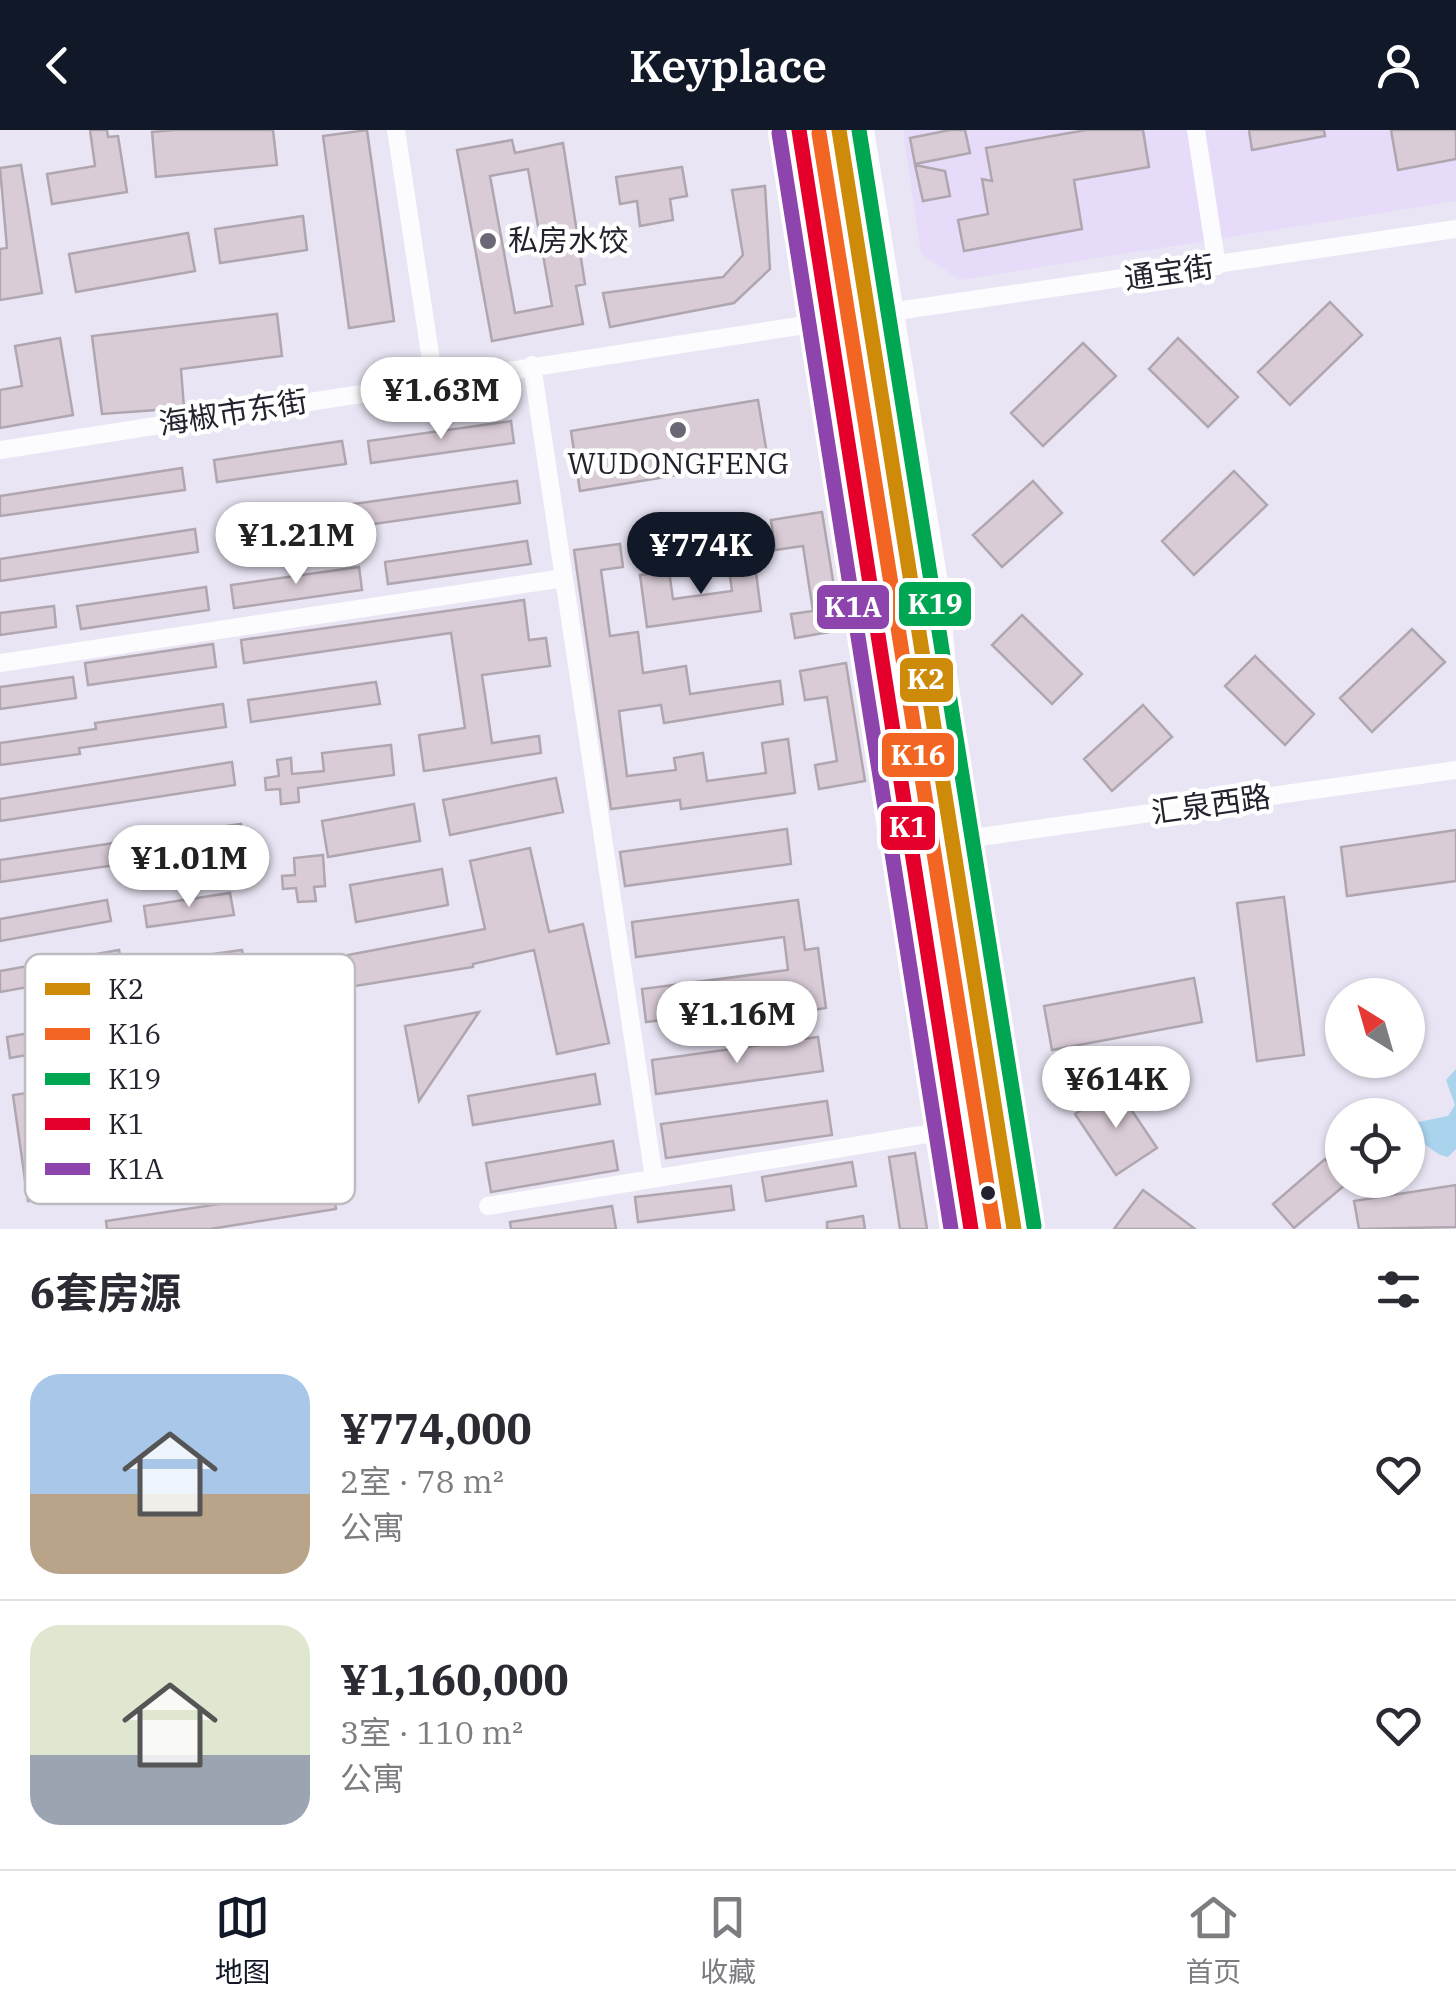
<!DOCTYPE html>
<html lang="zh">
<head>
<meta charset="utf-8">
<style>
	body { margin:0; font-family:"IBM Plex Serif","Noto Sans SC",serif; background:#f2f2f3; color:#2b2b33; height:100vh; display:flex; flex-direction:column; font-size:38px; white-space:nowrap }
	* { box-sizing:border-box; margin:0 }
	p { font-size:32px; color:#7c7c81 }
	.icon { flex:none; width:55px; height:55px; fill:none; stroke:currentColor; stroke-width:2; stroke-linecap:round; stroke-linejoin:round }
	.map { position:relative; height:1099px; overflow:hidden }
	.side { display:flex; flex-direction:column; background:#fff; flex:1 }
	.side>* { flex:none }
	.needle { width:65px; rotate:323deg }
	.buttons { position:absolute; left:1325px; top:848px; display:grid; gap:20px }
	.buttons a { display:grid; place-items:center; width:100px; height:100px; border-radius:50%; background:#fff; box-shadow:0 2px 8px #0004; font-size:50px }
	.price { position:absolute; translate:-50% -85px; padding:0 22px; border-radius:35px; background:#fff; color:#222; font-size:32px; line-height:65px; filter:drop-shadow(0 2px 5px #0008) }
	.price::after { content:''; position:absolute; left:50%; top:60px; width:30px; height:22px; margin-left:-15px; background:inherit; clip-path:polygon(0 0,100% 0,50% 100%) }
	.price.current { background:#111827; color:#fff }
	ul { padding:0; list-style:none }
	li { display:flex; align-items:center; gap:30px; height:250px; padding:0 30px }
	li+li { border-top:2px solid #e1e1e2 }
	li span { display:grid; place-items:center; flex:none; width:280px; height:200px; border-radius:30px; color:#555 }
	li>.icon { margin-inline-start:auto }
	span .icon { width:120px; height:120px; fill:#fffc; stroke-width:1 }
	li b { font-size:42px }
	h2 { display:flex; justify-content:space-between; align-items:center; height:120px; padding:0 30px; font-size:42px }
	header { display:flex; justify-content:space-between; align-items:center; height:130px; padding:0 30px; background:#111827; color:#fff; font-size:45px; font-weight:600 }
	.dock { display:flex; justify-content:space-around; align-items:center; height:140px; border-top:2px solid #e1e1e2; background:#fff; font-size:28px; color:#7c7c81 }
	.dock a { display:grid; justify-items:center; gap:5px }
	.dock .current { color:#111827 }
	.map>svg:first-child { display:block }
</style>
</head>
<body>
<header><svg class="icon" aria-label="back" viewBox="0 0 24 24"><path d="M15 5l-7 7 7 7"/></svg>Keyplace<svg class="icon" aria-label="person" viewBox="0 0 24 24"><circle cx="12" cy="8" r="4"/><path d="M4 21q1-7 8-7t8 7"/></svg></header>
<div class="map">
<svg width="1456" height="1099" viewBox="0 0 1456 1099">
	<rect width="100%" height="100%" fill="#eae5f4"/>
	<path fill="#e6dcfa" d="M903 0H1456V71L960 150 921 124Z"/>
	<path fill="#aad4ee" d="M1456 939V1019L1448 1027C1434 1025 1423 1010 1409 1004L1408 994 1448 986 1455 975 1446 950Z"/>
	<path fill="#daccd7" stroke="#afa6af" stroke-width="2.5" fill-rule="evenodd" d="M90 0H107L108 7 118 6 127 62 52 74 47 44 95 36Z
		M174 0H273L277 35 156 47 152 2Z
		M367 0 394 191 349 198 323 6Z
		M950 0H965L970 23 915 34 910 8Z
		M1086 0H1143L1149 37 1074 50 1082 99 964 121 958 90 988 84 982 49 992 51 986 18Z
		M1249 0H1324L1325 6 1252 20Z
		M1391 0H1456V29L1398 40Z
		M512 10 515 23 563 13 585 154 576 156 583 194 492 211 457 20ZM528 39 552 176 515 183 490 46Z
		M21 35 42 163 0 170V119L7 118 0 38Z
		M915 35 945 41 950 66 923 71Z
		M682 37 687 66 670 69 673 90 640 96 637 71 620 74 616 47Z
		M765 56 770 139 734 173 610 197 603 163 723 147 743 125 732 60Z
		M303 86 307 120 220 133 215 99Z
		M188 103 195 141 76 162 69 124Z
		M1330 172 1362 205 1290 275 1258 242Z
		M277 184 282 226 181 239 184 278 102 284 92 206Z
		M60 208 73 285 0 298V260L22 256 15 216Z
		M1178 208 1238 267 1208 297 1149 239Z
		M1083 213 1116 246 1043 316 1011 283Z
		M758 270 768 330 580 361 571 301Z
		M511 291 514 313 371 333 368 311Z
		M342 311 346 334 217 352 214 330Z
		M182 338 185 360 0 386V366Z
		M1234 341 1267 375 1194 445 1162 411Z
		M517 351 520 373 228 415 225 392Z
		M1033 351 1062 383 1002 437 973 405Z
		M822 382 841 500 795 508 791 484 813 481 803 416 775 420 771 390Z
		M195 399 198 422 0 451V429Z
		M527 411 531 434 388 454 385 432Z
		M620 414 623 437 601 440 610 506 638 502 643 543 686 536 690 564 780 551 783 574 664 593 661 575 619 581 627 646 676 640 674 628 703 623 707 651 766 643 762 613 788 609 795 663 681 679 680 670 611 679 574 420Z
		M754 427 761 481 647 497 640 445 669 441 673 469 732 461 728 431Z
		M359 437 362 460 234 478 231 455Z
		M206 457 209 480 81 499 77 476Z
		M524 470 529 510 546 508 550 536 482 545 492 613 539 606 541 623 424 641 419 605 465 598 451 503 244 533 241 510Z
		M54 476 56 497 0 505V483Z
		M1022 485 1082 544 1052 574 992 515Z
		M1412 499 1445 532 1372 602 1340 568Z
		M213 514 216 537 88 555 85 533Z
		M1255 526 1314 584 1285 615 1225 556Z
		M846 533 865 651 819 659 815 635 837 631 827 567 805 570 800 541Z
		M73 547 76 568 0 579V557Z
		M376 552 380 574 251 592 248 570Z
		M223 574 226 597 79 618 80 624 0 635V613L96 599 95 593Z
		M1143 575 1172 607 1112 661 1084 629Z
		M391 615 394 645 298 658 299 672 281 674 280 659 266 660 265 648 279 646 277 630 291 628 292 644 324 641 322 623Z
		M232 632 235 655 0 691V669Z
		M556 648 563 682 450 705 443 670Z
		M414 674 420 711 328 727 322 691Z
		M241 694 244 716 0 752V730Z
		M787 699 791 734 625 756 620 722Z
		M1456 700V751L1347 766 1341 717Z
		M530 718 549 802 583 794 609 913 557 924 534 820 473 834V837L330 860 331 874 313 876 312 861 298 862 297 849 310 848 309 831 323 830 324 845 351 843 348 825 485 799 470 731Z
		M323 725 325 756 314 757 316 771 298 772 296 758 283 759 282 746 295 745 294 728Z
		M442 739 448 775 356 792 350 755Z
		M230 763 234 785 147 797 144 776Z
		M1284 767 1304 925 1257 931 1237 773Z
		M107 770 111 791 0 811V789Z
		M798 770 805 820 818 818 826 878 795 883 793 873 646 892 642 859 788 840 784 807 636 827 632 792Z
		M119 820 123 840 0 862V841Z
		M242 820 246 841 159 854 156 832Z
		M1194 848 1202 892 1052 920 1044 876Z
		M479 882 419 971 405 896Z
		M128 885 132 906 10 928 7 907Z
		M818 907 823 941 656 964 652 930Z
		M277 928 280 949 48 984 52 1016 141 1003 143 1022 54 1034 58 1067 28 1071 13 965 135 948 136 954Z
		M595 944 600 974 473 995 468 966Z
		M1116 957 1157 1018 1116 1045 1075 984Z
		M827 971 832 1005 666 1028 661 994Z
		M613 1011 618 1040 491 1062 486 1033Z
		M915 1023 927 1099H900L889 1027Z
		M1325 1029 1346 1054 1294 1098 1273 1074Z
		M852 1032 856 1056 766 1071 762 1047Z
		M1456 1055V1097L1359 1099 1354 1071Z
		M731 1056 734 1080 638 1092 635 1067Z
		M333 1057 336 1079 210 1099H107L106 1091Z
		M1143 1060 1195 1099H1114Z
		M612 1076 616 1099H511L510 1092Z
		M863 1086 865 1099H827V1092Z"/>
	<g fill="none" stroke-linecap="round" stroke-linejoin="round">
		<path stroke="#fcfbfd" stroke-width="18" d="M396 0 434 250
			M1196 0 1217 136
			M883 183 1456 99
			M532 235 654 1048
			M0 320 837 190
			M0 533 564 448
			M966 709 1456 640
			M488 1076 963 998"/>
		<path stroke="#fcfbfd" stroke-width="22" d="M840 171 881 412 965 975
			M935 512 971 753"/>
		<path stroke="#fcfbfd" stroke-width="28" d="M799 0 971 1099
			M839 0 1014 1099
			M860 0 936 465 941 526"/>
		<defs>
			<path id="bus-1" d="M839 0 1014 1099"/>
			<path id="bus-2" d="M819 3 994 1099"/>
			<path id="bus-3" d="M859 0 1034 1096"/>
			<path id="bus-4" d="M799 0 971 1099"/>
			<path id="bus-5" d="M779 3 951 1099"/>
		</defs>
		<use href="#bus-1" stroke="#fff" stroke-width="22"/>
		<use href="#bus-2" stroke="#fff" stroke-width="22"/>
		<use href="#bus-3" stroke="#fff" stroke-width="22"/>
		<use href="#bus-4" stroke="#fff" stroke-width="22"/>
		<use href="#bus-5" stroke="#fff" stroke-width="22"/>
		<use href="#bus-1" stroke="#cd8b09" stroke-width="15"/>
		<use href="#bus-2" stroke="#f26522" stroke-width="15"/>
		<use href="#bus-3" stroke="#00a651" stroke-width="15"/>
		<use href="#bus-4" stroke="#e4002b" stroke-width="15"/>
		<use href="#bus-5" stroke="#8e44ad" stroke-width="15"/>
	</g>
	<g fill="#6b6673" stroke="#fff" stroke-width="4">
		<circle cx="488" cy="111" r="10"/>
		<circle cx="678" cy="300" r="10"/>
	</g>
	<circle fill="#26212e" stroke="#fff" stroke-width="4" cx="988" cy="1063" r="9"/>
	<g text-anchor="middle" stroke-width="9" stroke-linejoin="round" paint-order="stroke">
		<g font-size="30" fill="#26212e" stroke="#fff" text-anchor="start">
			<text x="508" y="121">私房水饺</text>
			<text x="678" y="344" text-anchor="middle">WUDONGFENG</text>
		</g>
		<g font-size="30" fill="#26212e" stroke="#fff">
			<text transform="translate(1169 143) rotate(-8)" y="10">通宝街</text>
			<text transform="translate(233 283) rotate(-9)" y="10">海椒市东街</text>
			<text transform="translate(1211 675) rotate(-8)" y="10">汇泉西路</text>
		</g>
	</g>
	<rect x="25" y="824" width="330" height="250" rx="15" fill="#fff" stroke="#bebcc0" stroke-width="2.5"/>
	<rect x="45" y="853" width="45" height="12" fill="#cd8b09"/>
	<rect x="45" y="898" width="45" height="12" fill="#f26522"/>
	<rect x="45" y="943" width="45" height="12" fill="#00a651"/>
	<rect x="45" y="988" width="45" height="12" fill="#e4002b"/>
	<rect x="45" y="1033" width="45" height="12" fill="#8e44ad"/>
	<g font-size="28" fill="#26212e">
		<text x="108" y="869">K2</text>
		<text x="108" y="914">K16</text>
		<text x="108" y="959">K19</text>
		<text x="108" y="1004">K1</text>
		<text x="108" y="1049">K1A</text>
	</g>
	<g stroke="#fff" stroke-width="4">
		<rect x="897" y="450" width="76" height="48" rx="10" fill="#00a651"/>
		<rect x="815" y="453" width="76" height="48" rx="10" fill="#8e44ad"/>
		<rect x="898" y="526" width="57" height="48" rx="10" fill="#cd8b09"/>
		<rect x="880" y="601" width="76" height="48" rx="10" fill="#f26522"/>
		<rect x="879" y="674" width="58" height="48" rx="10" fill="#e4002b"/>
	</g>
	<g font-size="28" text-anchor="middle" font-weight="bold" fill="#fff">
		<text x="935" y="484">K19</text>
		<text x="853" y="487">K1A</text>
		<text x="926" y="559">K2</text>
		<text x="918" y="635">K16</text>
		<text x="908" y="707">K1</text>
	</g>
</svg>
<div class="buttons">
<a><svg class="needle" viewBox="-14 -14 28 28"><path d="M0-13l5 13h-10z" fill="#e53935"/><path d="M0 13l5-13h-10z" fill="#7c7c81"/></svg></a>
<a><svg class="icon" aria-label="locate" viewBox="0 0 24 24"><circle cx="12" cy="12" r="6"/><path d="M12 2v4M12 18v4M2 12h4M18 12h4"/></svg></a>
</div>
<b class="price" style="left:441px;top:312px">¥1.63M</b>
<b class="price" style="left:296px;top:457px">¥1.21M</b>
<b class="price current" style="left:701px;top:467px">¥774K</b>
<b class="price" style="left:189px;top:780px">¥1.01M</b>
<b class="price" style="left:737px;top:936px">¥1.16M</b>
<b class="price" style="left:1116px;top:1001px">¥614K</b>
</div>
<section class="side">
<h2>6套房源<svg class="icon" aria-label="filters" viewBox="0 0 24 24"><path d="M4 7h16M4 17h16"/><circle cx="9" cy="7" r="2"/><circle cx="15" cy="17" r="2"/></svg></h2>
<ul>
<li><span style="background:linear-gradient(#a9c7e8 60%,#b9a48a 0)"><svg class="icon" aria-label="home" viewBox="0 0 24 24"><path d="M3 11l9-7 9 7M6 9v11h12V9"/></svg></span><div><b>¥774,000</b><p>2室 · 78 m²</p><p>公寓</p></div><svg class="icon" aria-label="heart" viewBox="0 0 24 24"><path d="M12 20l-8-8c-3-5 5-10 8-4 3-6 11-1 8 4z"/></svg></li>
<li><span style="background:linear-gradient(#dfe7d0 65%,#9aa5b1 0)"><svg class="icon" aria-label="home" viewBox="0 0 24 24"><path d="M3 11l9-7 9 7M6 9v11h12V9"/></svg></span><div><b>¥1,160,000</b><p>3室 · 110 m²</p><p>公寓</p></div><svg class="icon" aria-label="heart" viewBox="0 0 24 24"><path d="M12 20l-8-8c-3-5 5-10 8-4 3-6 11-1 8 4z"/></svg></li>
</ul>
</section>
<nav class="dock">
<a class="current"><svg class="icon" aria-label="map" viewBox="0 0 24 24"><path d="M3 6l6-2 6 2 6-2v14l-6 2-6-2-6 2zM9 4v14M15 6v14"/></svg>地图</a>
<a><svg class="icon" aria-label="saved" viewBox="0 0 24 24"><path d="M7 4h10v16l-5-4-5 4z"/></svg>收藏</a>
<a><svg class="icon" aria-label="home" viewBox="0 0 24 24"><path d="M3 11l9-7 9 7M6 9v11h12V9"/></svg>首页</a>
</nav>
</body>
</html>
